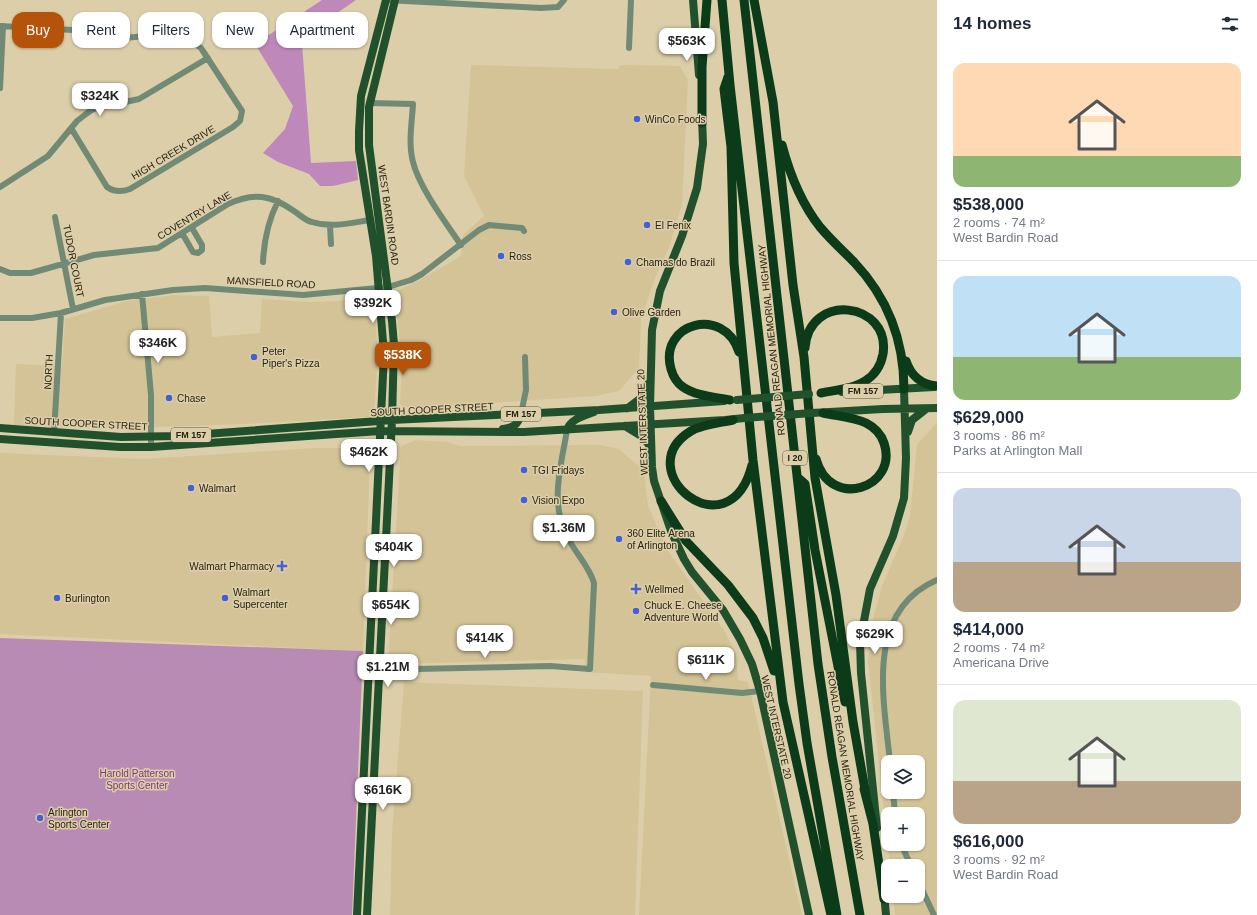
<!DOCTYPE html>
<html lang="en">
<head>
<meta charset="utf-8">
<style>
	body { margin:0; font-family:Helvetica,sans-serif; background:#f2f2f3; color:#1f2937; height:100vh; display:flex; flex-direction:column; font-size:15px; white-space:nowrap }
	* { box-sizing:border-box; margin:0 }
	p { font-size:13px; color:#747a83 }
	.icon { flex:none; width:22px; height:22px; fill:none; stroke:currentColor; stroke-width:2; stroke-linecap:round; stroke-linejoin:round }
	.map { position:relative; flex:1; overflow:hidden }
	.details { display:flex; flex-direction:column; background:#fff; width:320px }
	.details>* { flex:none }
	.guide { position:absolute; left:12px; top:12px; width:380px; height:36px; display:flex; gap:8px }
	.tools { position:absolute; left:881px; top:755px; display:grid; gap:8px }
	.tools a { display:grid; place-items:center; width:44px; height:44px; border-radius:8px; background:#fff; box-shadow:0 1px 3px #0004; font-size:20px }
	.price { position:absolute; translate:-50% -34px; padding:0 9px; border-radius:8px; background:#fff; color:#222; font-size:13px; line-height:26px; filter:drop-shadow(0 1px 2px #0008) }
	.price::after { content:''; position:absolute; left:50%; top:24px; width:12px; height:9px; margin-left:-6px; background:inherit; clip-path:polygon(0 0,100% 0,50% 100%) }
	.price.selected { background:#b45309; color:#fff }
	ul { padding:0; list-style:none }
	li { display:grid; align-content:center; gap:8px; height:212px; padding:0 16px }
	li+li { border-top:1px solid #e0e1e3 }
	li span { display:grid; place-items:center; height:124px; border-radius:12px; color:#555 }
	li>.icon { margin-inline-start:auto }
	span .icon { width:72px; height:72px; fill:#fffc; stroke-width:1 }
	li b { font-size:17px }
	h2 { display:flex; justify-content:space-between; align-items:center; height:48px; padding:0 16px; font-size:17px }
	.tag { padding:0 14px; border-radius:12px; background:#fff; box-shadow:0 1px 3px #0004; font-size:14px; line-height:36px }
	.tag.selected { background:#b45309; color:#fff }
	main { display:flex; flex:1; min-height:0 }
	.map>svg:first-child { display:block }
</style>
</head>
<body>
<main>
<div class="map">
<svg width="937" height="915" viewBox="0 0 937 915">
	<rect width="100%" height="100%" fill="#dccea8"/>
	<path fill="#d4c397" fill-rule="evenodd" d="M471 65 617 69 621 65 680 66 688 80 682 205 669 247 655 278 641 319 639 368 619 391 596 396 424 407H404L400 404 402 364 395 292 418 281 461 256 463 235 484 216 464 176Z
		M174 295 209 296 212 337 260 333 262 299 309 302 338 301 374 296 378 355 374 415 368 417 247 424 127 428 14 425 16 364 62 366 65 319 127 301Z
		M937 422V915H895L893 896H918V866H890L868 661 872 623 882 586 904 535 910 516 917 445ZM888 762H918V792H888ZM888 814H918V844H888Z
		M416 440 447 442 460 446 601 445 619 449 644 471 648 506 668 551 725 632 736 655 738 680 748 682 802 915H639L651 676 585 672V659L388 664 401 446Z
		M314 448H364L370 457 363 651 0 634V453L144 459Z
		M404 682 643 691 635 915H390L392 832Z"/>
	<path fill="#b88bb5" d="M0 638 363 651 352 915H0Z"/>
	<path fill="#bf88bb" d="M322 0H356L340 11 302 44 311 163 356 161 358 180 333 186H320L309 174 278 162 263 153 285 129 293 106 255 44Z"/>
	<g fill="none" stroke-linecap="round" stroke-linejoin="round">
		<path stroke="#718a75" stroke-width="6" d="M386 0 541 8 558 7 564 0
			M0 26 73 30 114 39 156 35 188 39 201 48 242 111 240 121 233 127 130 189C122 192 114 192 107 187L71 128
			M679 34 695 32
			M629 48 631 0
			M0 88 3 26
			M369 103 413 104C412 122 408 143 413 162 419 187 446 223 461 245
			M0 187 48 156 77 121 86 114 93 109 139 99 208 58
			M55 217 73 309
			M330 226 331 244
			M182 233 193 252 198 253 202 250V245L192 228
			M263 262C264 239 268 221 278 201
			M0 269 10 273H31L94 255 158 248 228 204C254 192 271 195 294 211 300 215 306 221 312 222 331 228 351 223 370 220
			M142 294 151 395V447
			M0 318H32L61 313 105 300 173 290 205 288 303 295 388 287 411 280 422 274 479 230 489 225 522 228 524 231
			M521 414 526 390 525 357
			M54 433 61 313
			M369 670 550 666 590 669 594 583C589 566 576 554 568 538 549 503 561 467 567 430
			M653 685 742 693 760 691
			M890 762C884 700 864 611 937 580
			M893 792 895 814
			M901 844 911 866
			M918 881 934 915"/>
		<path stroke="#21512c" stroke-width="8" d="M693 0 699 75
			M702 117 703 144 697 188 682 236 660 291 652 330 650 407 652 467 654 481 671 531 684 559 692 572 723 610 740 639 752 664 760 691 809 915
			M842 392 934 387
			M628 408 641 398 648 384
			M812 413 883 409 937 408
			M625 426 643 437 651 448
			M0 428 121 437 179 436 392 420 599 410 724 401
			M503 429C513 428 518 425 521 414
			M567 430C570 419 584 416 594 412
			M908 432 912 420 926 409
			M0 439 120 447H151L380 431 524 432 725 420 745 418
			M877 828 861 673 860 642 870 589 893 536 904 498 906 458 904 389
			M884 893 886 915
			M357 915 384 354 376 256 359 150V131L361 96 386 0
			M367 915 392 420 394 345 392 321 369 145V107L395 0"/>
		<path stroke="#0b3b19" stroke-width="9" d="M722 0 730 85 799 684 807 743 837 915
			M744 0 818 664 832 757 860 915
			M754 0 773 102 793 285 804 357 815 478 836 595 853 722 866 795
			M728 77 724 89 731 147 734 263 753 460 783 702 831 915
			M702 123V67L707 0
			M782 145C790 175 801 203 820 227 831 240 843 251 854 262 888 298 904 340 904 389
			M805 348C809 291 891 302 883 354 881 365 875 375 865 381 853 389 836 390 821 393
			M906 361C911 376 922 385 937 386
			M730 400C715 397 696 396 683 387 677 383 673 376 671 369 658 323 724 305 739 352
			M733 420C719 423 703 424 691 431 627 470 729 555 752 465
			M816 459C830 511 899 488 884 443 881 434 874 427 866 423 853 417 837 416 823 413
			M797 477 805 484 815 550 845 702
			M661 501 686 541 728 585 753 618 763 638 774 671
			M864 789 873 824 884 899"/>
		<path stroke="#21512c" stroke-width="8" d="M737 400 809 394
			M745 418 812 413"/>
	</g>
	<g fill="#4460d4" stroke="#dccea8" stroke-width="1.5">
		<circle cx="637" cy="119" r="4"/>
		<circle cx="647" cy="225" r="4"/>
		<circle cx="501" cy="256" r="4"/>
		<circle cx="628" cy="262" r="4"/>
		<circle cx="614" cy="312" r="4"/>
		<circle cx="254" cy="357" r="4"/>
		<circle cx="169" cy="398" r="4"/>
		<circle cx="524" cy="470" r="4"/>
		<circle cx="191" cy="488" r="4"/>
		<circle cx="524" cy="500" r="4"/>
		<circle cx="619" cy="539" r="4"/>
		<path d="M280 560h4v4h4v4h-4v4h-4v-4h-4v-4h4z"/>
		<path d="M634 583h4v4h4v4h-4v4h-4v-4h-4v-4h4z"/>
		<circle cx="57" cy="598" r="4"/>
		<circle cx="225" cy="598" r="4"/>
		<circle cx="636" cy="611" r="4"/>
		<circle cx="40" cy="818" r="4"/>
	</g>
	<g text-anchor="middle" stroke-width="3" stroke-linejoin="round" paint-order="stroke">
		<g fill="#dccea8" stroke="#5f5641" stroke-width="1">
			<rect x="843" y="384" width="40" height="14" rx="3"/>
			<rect x="501" y="407" width="40" height="14" rx="3"/>
			<rect x="171" y="428" width="40" height="14" rx="3"/>
			<rect x="783" y="451" width="24" height="14" rx="3"/>
		</g>
		<g font-size="9" font-weight="bold" fill="#292315">
			<text x="863" y="394">FM 157</text>
			<text x="521" y="417">FM 157</text>
			<text x="191" y="438">FM 157</text>
			<text x="795" y="461">I 20</text>
		</g>
		<g font-size="10" fill="#292315" stroke="#dccea8" text-anchor="start">
			<text x="645" y="123">WinCo Foods</text>
			<text x="655" y="229">El Fenix</text>
			<text x="509" y="260">Ross</text>
			<text x="636" y="266">Chamas do Brazil</text>
			<text x="622" y="316">Olive Garden</text>
			<text x="262" y="355">Peter<tspan x="262" dy="12">Piper's Pizza</tspan></text>
			<text x="177" y="402">Chase</text>
			<text x="532" y="474">TGI Fridays</text>
			<text x="199" y="492">Walmart</text>
			<text x="532" y="504">Vision Expo</text>
			<text x="627" y="537">360 Elite Arena<tspan x="627" dy="12">of Arlington</tspan></text>
			<text x="274" y="570" text-anchor="end">Walmart Pharmacy</text>
			<text x="645" y="593">Wellmed</text>
			<text x="233" y="596">Walmart<tspan x="233" dy="12">Supercenter</tspan></text>
			<text x="65" y="602">Burlington</text>
			<text x="644" y="609">Chuck E. Cheese<tspan x="644" dy="12">Adventure World</tspan></text>
			<text x="48" y="816">Arlington<tspan x="48" dy="12">Sports Center</tspan></text>
		</g>
		<g font-size="10" fill="#292315" stroke="#dccea8">
			<text transform="translate(173 152) rotate(-31)" y="4">HIGH CREEK DRIVE</text>
			<text transform="translate(194 215) rotate(-31)" y="4">COVENTRY LANE</text>
			<text transform="translate(389 215) rotate(82)" y="4">WEST BARDIN ROAD</text>
			<text transform="translate(74 261) rotate(79)" y="4">TUDOR COURT</text>
			<text transform="translate(271 282) rotate(3)" y="4">MANSFIELD ROAD</text>
			<text transform="translate(771 340) rotate(-96)" y="4">RONALD REAGAN MEMORIAL HIGHWAY</text>
			<text transform="translate(48 372) rotate(-87)" y="4">NORTH</text>
			<text transform="translate(432 409) rotate(-3)" y="4">SOUTH COOPER STREET</text>
			<text transform="translate(642 422) rotate(-92)" y="4">WEST INTERSTATE 20</text>
			<text transform="translate(86 423) rotate(3)" y="4">SOUTH COOPER STREET</text>
			<text transform="translate(777 727) rotate(77)" y="4">WEST INTERSTATE 20</text>
			<text transform="translate(846 766) rotate(81)" y="4">RONALD REAGAN MEMORIAL HIGHWAY</text>
		</g>
		<g font-size="10" fill="#7c3979" stroke="#dccea8">
			<text x="137" y="777">Harold Patterson<tspan x="137" dy="12">Sports Center</tspan></text>
		</g>
	</g>
</svg>
<div class="tools">
<a><svg class="icon" aria-label="layers" viewBox="0 0 24 24"><path d="M12 4l9 5-9 5-9-5zM3 14l9 5 9-5"/></svg></a>
<a>+</a>
<a>−</a>
</div>
<b class="price" style="left:687px;top:62px">$563K</b>
<b class="price" style="left:100px;top:117px">$324K</b>
<b class="price" style="left:373px;top:324px">$392K</b>
<b class="price" style="left:158px;top:364px">$346K</b>
<b class="price selected" style="left:403px;top:376px">$538K</b>
<b class="price" style="left:369px;top:473px">$462K</b>
<b class="price" style="left:564px;top:549px">$1.36M</b>
<b class="price" style="left:394px;top:568px">$404K</b>
<b class="price" style="left:391px;top:626px">$654K</b>
<b class="price" style="left:875px;top:655px">$629K</b>
<b class="price" style="left:485px;top:659px">$414K</b>
<b class="price" style="left:706px;top:681px">$611K</b>
<b class="price" style="left:388px;top:688px">$1.21M</b>
<b class="price" style="left:383px;top:811px">$616K</b>
<div class="guide">
<a class="tag selected">Buy</a>
<a class="tag">Rent</a>
<a class="tag">Filters</a>
<a class="tag">New</a>
<a class="tag">Apartment</a>
</div>
</div>
<section class="details">
<h2>14 homes<svg class="icon" aria-label="filters" viewBox="0 0 24 24"><path d="M4 7h16M4 17h16"/><circle cx="9" cy="7" r="2"/><circle cx="15" cy="17" r="2"/></svg></h2>
<ul>
<li><span style="background:linear-gradient(#ffd9b3 75%,#8fb573 0)"><svg class="icon" aria-label="home" viewBox="0 0 24 24"><path d="M3 11l9-7 9 7M6 9v11h12V9"/></svg></span><div><b>$538,000</b><p>2 rooms · 74 m²</p><p>West Bardin Road</p></div></li>
<li><span style="background:linear-gradient(#bfe0f5 65%,#8fb573 0)"><svg class="icon" aria-label="home" viewBox="0 0 24 24"><path d="M3 11l9-7 9 7M6 9v11h12V9"/></svg></span><div><b>$629,000</b><p>3 rooms · 86 m²</p><p>Parks at Arlington Mall</p></div></li>
<li><span style="background:linear-gradient(#c9d6e8 60%,#b9a48a 0)"><svg class="icon" aria-label="home" viewBox="0 0 24 24"><path d="M3 11l9-7 9 7M6 9v11h12V9"/></svg></span><div><b>$414,000</b><p>2 rooms · 74 m²</p><p>Americana Drive</p></div></li>
<li><span style="background:linear-gradient(#dfe7d0 65%,#b9a48a 0)"><svg class="icon" aria-label="home" viewBox="0 0 24 24"><path d="M3 11l9-7 9 7M6 9v11h12V9"/></svg></span><div><b>$616,000</b><p>3 rooms · 92 m²</p><p>West Bardin Road</p></div></li>
</ul>
</section>
</main>
</body>
</html>
